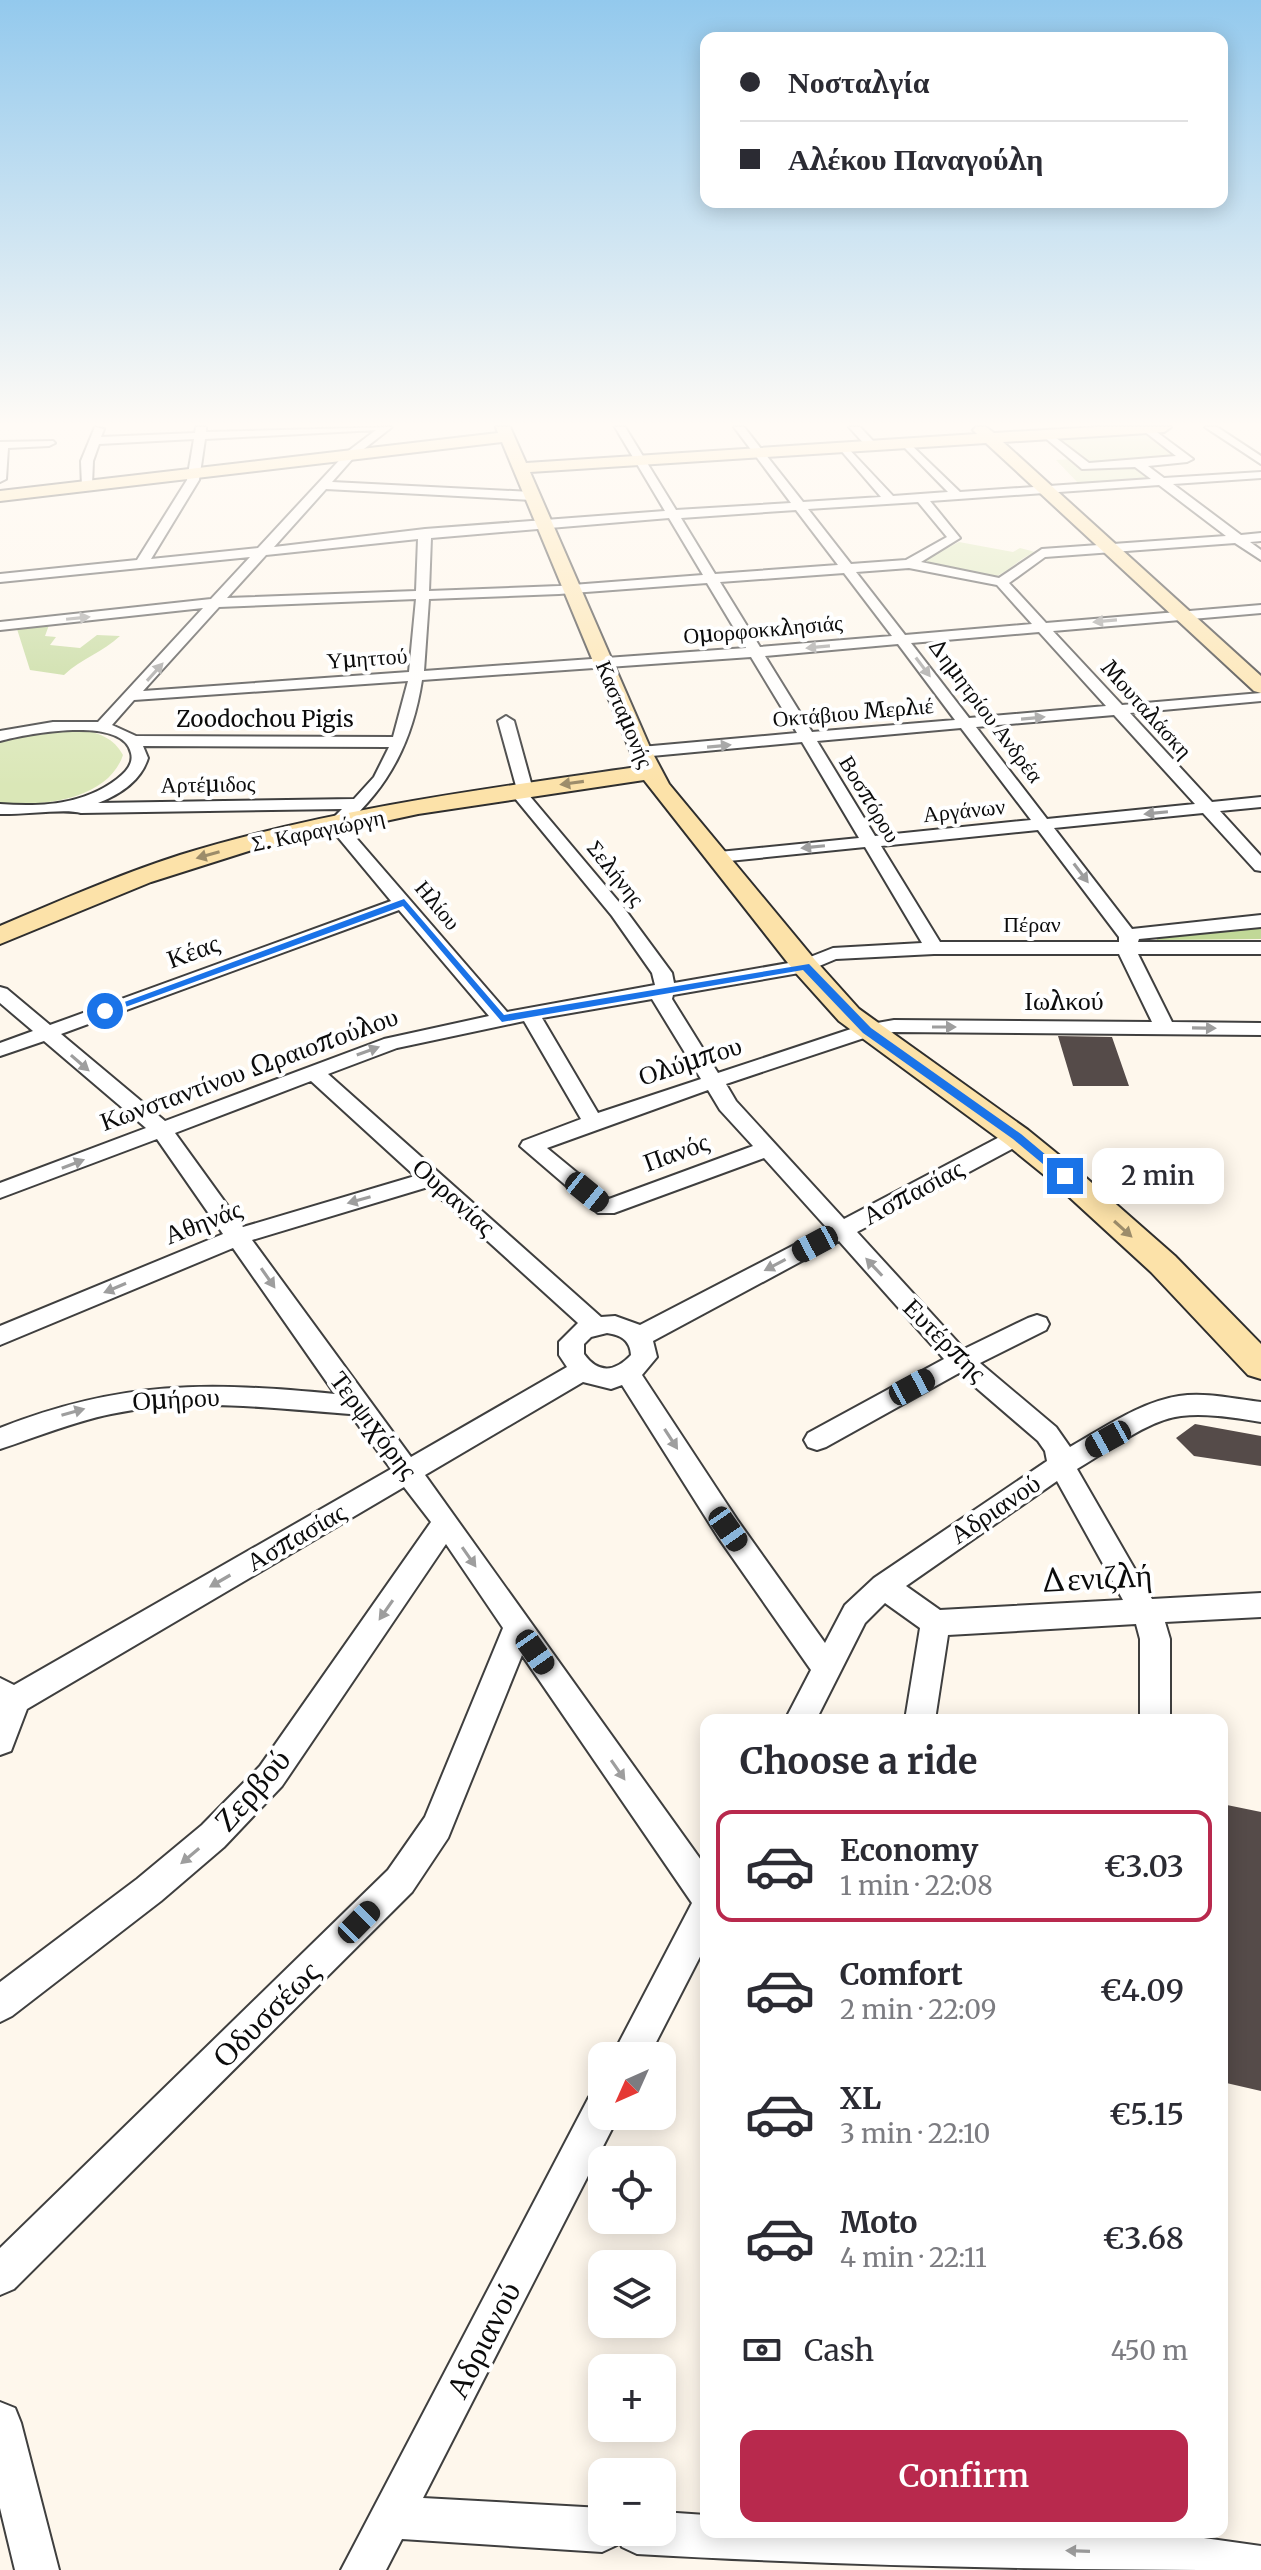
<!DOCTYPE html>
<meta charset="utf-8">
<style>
body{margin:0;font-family:Merriweather,serif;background:#f2f2f3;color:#2b2b33;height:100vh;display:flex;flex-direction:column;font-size:30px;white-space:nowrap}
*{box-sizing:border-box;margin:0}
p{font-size:26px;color:#7c7c81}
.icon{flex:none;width:44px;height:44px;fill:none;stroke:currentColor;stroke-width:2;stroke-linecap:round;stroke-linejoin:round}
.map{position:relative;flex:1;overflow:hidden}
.side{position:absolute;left:700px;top:1714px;width:528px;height:824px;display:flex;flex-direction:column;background:#fff;border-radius:16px;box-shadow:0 4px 20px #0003}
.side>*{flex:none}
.hud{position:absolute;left:700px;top:32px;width:528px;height:176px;border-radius:16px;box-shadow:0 4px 20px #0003;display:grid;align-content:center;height:176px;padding:0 40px;background:#fff}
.needle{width:52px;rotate:225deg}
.tools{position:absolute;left:588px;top:2042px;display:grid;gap:16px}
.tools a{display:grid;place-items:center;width:88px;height:88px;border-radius:16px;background:#fff;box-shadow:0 4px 20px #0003;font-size:40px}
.end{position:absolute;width:36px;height:36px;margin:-18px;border:10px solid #1a73e8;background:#fff;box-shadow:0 0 0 4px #fff}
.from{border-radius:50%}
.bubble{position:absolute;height:56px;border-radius:16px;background:#fff;box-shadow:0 4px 20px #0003;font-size:26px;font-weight:600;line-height:56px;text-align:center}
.car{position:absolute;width:24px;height:48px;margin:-24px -12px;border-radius:10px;box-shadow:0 0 6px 2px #0007;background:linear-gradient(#222 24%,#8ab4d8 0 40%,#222 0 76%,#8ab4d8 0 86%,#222 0)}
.hud b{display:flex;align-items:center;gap:28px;height:76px;font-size:30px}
.hud b+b{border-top:2px solid #e1e1e2}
.hud i{width:20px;height:20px;background:#2b2b33}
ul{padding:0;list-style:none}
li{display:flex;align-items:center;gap:24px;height:112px;margin:0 16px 12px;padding:0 24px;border:4px solid transparent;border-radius:16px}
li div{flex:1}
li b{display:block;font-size:30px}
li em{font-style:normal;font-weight:600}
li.current{border-color:#b8294d}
li>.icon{width:72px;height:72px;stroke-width:1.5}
h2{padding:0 40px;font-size:36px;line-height:96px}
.pay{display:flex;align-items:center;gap:20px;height:88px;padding:0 40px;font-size:30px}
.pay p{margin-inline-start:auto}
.action{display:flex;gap:16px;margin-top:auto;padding:16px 40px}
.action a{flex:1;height:92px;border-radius:16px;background:#b8294d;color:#fff;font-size:32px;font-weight:600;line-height:92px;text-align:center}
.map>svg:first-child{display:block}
.green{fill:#dae7b7}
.forest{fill:#c1d897}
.building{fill:#554b49}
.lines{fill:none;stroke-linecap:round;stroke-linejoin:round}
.street-casing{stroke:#3f3f3f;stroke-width:4}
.secondary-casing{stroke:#2e2e2e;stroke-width:4}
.street{fill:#fff;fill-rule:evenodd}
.secondary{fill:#fce2a9;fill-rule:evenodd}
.oneway{fill:#9e9e9e}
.oneway2{fill:#9c8c6a}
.route{fill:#1a73e8}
.labels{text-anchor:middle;stroke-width:8;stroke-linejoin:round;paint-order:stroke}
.far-street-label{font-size:22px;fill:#0c0c0c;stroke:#fff}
.street-label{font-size:26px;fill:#0c0c0c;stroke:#fff}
.near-street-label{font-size:32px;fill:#0c0c0c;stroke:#fff}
</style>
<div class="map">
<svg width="1261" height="2570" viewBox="0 0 1261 2570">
<rect width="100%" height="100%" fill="#fef7ec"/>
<!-- green -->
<path class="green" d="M1142,430L1179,458L1088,464L1053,436Z
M1073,459L1085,469L1134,467L1150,479L1079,484L1056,460Z
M959,542L1013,552L1020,548L1035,552C1020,558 1010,570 997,576C984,581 936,567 922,561Z
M80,729C99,733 114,738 123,755C108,800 41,807 0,803V740L22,734Z"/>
<!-- forest -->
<path class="forest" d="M49,625L45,636L56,637L50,645L80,648L97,635L120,636C103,652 82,658 64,675L30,670L17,629Z
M1261,926V939L1157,940L1155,936Z"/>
<!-- building -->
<path class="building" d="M1058,1036L1112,1037L1129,1086H1073Z
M1195,1424L1261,1436V1466L1194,1456L1176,1438Z
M1222,1804L1261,1812V2091L1222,2082Z"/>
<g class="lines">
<!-- street casing -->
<g class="street-casing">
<path id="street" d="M95,427L104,429L101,437L195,433L196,427H206V432L392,427L355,456L332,482L532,492L538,496L532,500L326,489L274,547L425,529L665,511L615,427H625L676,510L791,503L734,427H744L803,502L881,497L838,447L844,444L893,496L948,492L902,445V441L906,440L960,492L1151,479L1135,467L1082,469L1043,436L1042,434L1047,431L1089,463L1176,456L1140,428L1150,427L1193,459L1187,462L1148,466L1164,478L1261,472V478L1173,484L1241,535L1261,533V541L1250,542L1261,550V560L1235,543L1045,557L1009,583L1046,623L1261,605V613L1053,631L1122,705L1261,693V701L1130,713L1212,802L1261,797V807L1220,811L1261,856V871L1255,870L1203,813L1054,828L1132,929L1261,915V927L1139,939L1138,942H1261V954H1138L1172,1022L1261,1023V1035L894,1032L870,1036L726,1084L736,1101L844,1219L1009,1132H1025L1028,1137L1025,1142L857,1232L964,1349L1028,1318L1037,1315L1046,1318L1049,1324L1046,1330L980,1363L1056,1427L1070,1447C1104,1428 1140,1402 1179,1396C1206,1392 1234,1399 1261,1402V1422C1235,1418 1208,1413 1181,1416C1149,1419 1105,1453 1077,1469L1152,1599L1261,1593V1617L1165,1622L1170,1639V1720H1140V1639L1136,1624L948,1635L935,1720H905L920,1628L885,1603L865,1623L816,1720H785L811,1670L718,1537L622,1385L611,1389L583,1382L425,1475L706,1867V1945L649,2056H612L692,1903L522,1655L448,1838L412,1892L14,2289L0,2295V2248L388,1870L425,1817L503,1628L446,1544L282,1786L224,1847L161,1901L12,2016L0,2022V1982L137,1879L202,1825L260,1766L431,1522L404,1487L27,1709L11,1751L0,1755V1678L14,1685L391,1469L350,1414C269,1408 191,1397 111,1414C72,1422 37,1437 0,1449V1428C122,1380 207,1382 335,1394L233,1248L0,1345V1326L223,1234L157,1139L0,1198V1183L146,1128L44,1041L0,1056V1043L33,1031L0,1003V987L7,989L50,1025L391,901L327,824L342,809L81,813C66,808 22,815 0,814V804C41,807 83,805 117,779C125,773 134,764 131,753C123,715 26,734 0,741V731L53,722H98L203,608L0,630V622L211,599L250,557L0,582V574L137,560L187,480L194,439L99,444L93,461L92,485L82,487L81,461ZM376,430L347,452L258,548L151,559L199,480L205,439ZM1159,485L1226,536L1042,549L999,578L921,562L960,538L930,501ZM918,502L947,537L906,560L851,564L808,509ZM796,510L838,565L715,574L681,518ZM669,518L703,575L559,586L429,591L431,538ZM418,539L416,591L227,598L266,555ZM909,568L997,585L1032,624L905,635L856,572ZM844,573L892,636L760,647L720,582ZM707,583L746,648L424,671L429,599L559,594ZM416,599L409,672L143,691L219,607ZM1039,632L1106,706L969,718L911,643ZM898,644L955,720L812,732L765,656ZM751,657L797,733L641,747L633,752L641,757L802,742L859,838L719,852L710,857L719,862L865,847L922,943L833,948L800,961L674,983L672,973L624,908L528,794L533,790L514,721L506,716L498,721L516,786L509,791L612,916L652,973L655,985L507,1012L345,825C390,786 413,739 422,680ZM408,681L393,737L136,736L112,725L134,700ZM1114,715L1195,804L1047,819L976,727ZM961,728L1031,820L875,836L817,741ZM143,746L389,747L374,777L354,799L98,803C119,795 141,781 148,758ZM1038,830L1119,937V942H940L881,846ZM399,910L489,1016L384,1039L165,1121L61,1034ZM934,954H1119L1152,1022L894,1020L860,1026L718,1073L672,999L673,995L805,972L836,959ZM652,999L701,1079L598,1113L542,1018ZM524,1021L581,1119L523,1141L520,1146L598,1213H614L764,1158L827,1228L640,1325L615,1316L601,1317L328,1074L397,1048ZM311,1081L415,1176L243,1227L175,1133ZM708,1090L720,1110L753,1146L609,1199L547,1148ZM428,1187L578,1323L559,1342V1355L567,1367L411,1457L252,1240ZM839,1241L944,1359L808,1433L804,1440L808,1447L817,1450L826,1447L959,1373L1038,1441L1045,1451L1047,1461L874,1578L845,1605L825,1643L738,1521L642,1375L657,1357L653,1341ZM607,1333C621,1335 630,1340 631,1355C616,1371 599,1375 584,1354V1344L591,1337ZM1057,1481L1123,1600L940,1610L906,1586Z
M849,427H860L875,443V447H867Z
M1205,427H1217L1261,456V464Z
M53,441L55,443L49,446L8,448L6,479L0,482V442Z
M602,2092V2116H618L615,2123L423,2498L602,2508V2532H662V2512L706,2515V2532H1161L1261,2546V2570C1052,2570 845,2566 637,2554L622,2547L619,2541L617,2545L602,2552L402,2539L386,2570H341L589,2097Z
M0,2402L15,2408L21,2423L59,2570H15L0,2508Z"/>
</g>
<!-- secondary casing -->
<g class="secondary-casing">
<path id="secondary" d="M496,427H510L526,463L977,434L973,430L976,427H986L994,433L1097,427H1171L1164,432L1003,442L1261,676V693L1254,691L986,443L530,472L652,752L669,784L815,960L859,1009L1028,1130L1076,1169L1175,1256L1261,1344V1379L1248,1375L1151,1272L1054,1183L1006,1144L839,1021L795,972L644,780L418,814L255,849L151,882L0,944V926C59,901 118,875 180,855C329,809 484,789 637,767L502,442L0,501V491L498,433Z"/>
</g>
<!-- street -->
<use href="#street" class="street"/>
<!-- secondary -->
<use href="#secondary" class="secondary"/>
</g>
<!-- one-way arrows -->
<defs><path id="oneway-solid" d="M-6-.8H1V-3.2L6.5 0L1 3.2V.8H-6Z" transform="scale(2)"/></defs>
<g class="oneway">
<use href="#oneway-solid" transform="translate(78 618) rotate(-6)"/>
<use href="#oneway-solid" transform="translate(1105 621) rotate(175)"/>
<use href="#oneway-solid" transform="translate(818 647) rotate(175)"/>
<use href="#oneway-solid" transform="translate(923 667) rotate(53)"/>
<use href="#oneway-solid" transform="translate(155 672) rotate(-48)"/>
<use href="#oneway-solid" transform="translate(1033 718) rotate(-5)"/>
<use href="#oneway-solid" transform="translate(719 746) rotate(-5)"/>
<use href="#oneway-solid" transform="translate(1156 813) rotate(174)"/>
<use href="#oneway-solid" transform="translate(813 847) rotate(174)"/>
<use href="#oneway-solid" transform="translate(1081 873) rotate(53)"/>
<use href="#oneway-solid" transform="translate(944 1027)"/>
<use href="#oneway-solid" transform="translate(1204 1028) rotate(1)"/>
<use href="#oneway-solid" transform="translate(368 1051) rotate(-20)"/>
<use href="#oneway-solid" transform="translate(80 1063) rotate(41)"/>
<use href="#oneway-solid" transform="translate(73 1164) rotate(-21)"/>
<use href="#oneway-solid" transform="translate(359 1200) rotate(164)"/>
<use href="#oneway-solid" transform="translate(775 1265) rotate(152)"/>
<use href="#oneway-solid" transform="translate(874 1267) rotate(-133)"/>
<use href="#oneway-solid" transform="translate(268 1278) rotate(55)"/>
<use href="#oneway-solid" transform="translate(115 1288) rotate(157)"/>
<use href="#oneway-solid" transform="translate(73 1412) rotate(-16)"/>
<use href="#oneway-solid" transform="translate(671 1439) rotate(57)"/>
<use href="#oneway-solid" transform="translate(469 1557) rotate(55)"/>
<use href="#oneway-solid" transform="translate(220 1581) rotate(150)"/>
<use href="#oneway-solid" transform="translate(386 1610) rotate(125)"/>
<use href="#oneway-solid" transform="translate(618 1770) rotate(55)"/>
<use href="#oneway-solid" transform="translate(190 1856) rotate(140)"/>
<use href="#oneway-solid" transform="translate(1078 2551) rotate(-178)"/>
</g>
<g class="oneway2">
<use href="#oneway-solid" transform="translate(572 783) rotate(172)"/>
<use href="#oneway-solid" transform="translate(208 855) rotate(164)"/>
<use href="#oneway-solid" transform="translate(1123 1229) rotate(42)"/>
</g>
<!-- sky -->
<linearGradient id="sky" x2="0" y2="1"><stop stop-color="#93c9ed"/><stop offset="0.54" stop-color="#fffbf6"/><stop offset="1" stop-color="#fffbf6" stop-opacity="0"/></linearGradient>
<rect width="1261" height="786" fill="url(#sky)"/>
<!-- route -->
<path class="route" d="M404,899L504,1015L809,964L871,1028L1021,1134L1071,1176L1061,1179L1013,1139L863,1033L803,970L502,1022L403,906L109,1013L100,1011Z"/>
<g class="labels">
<!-- far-street labels -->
<g class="far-street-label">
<text transform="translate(763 629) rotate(-5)" y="8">Ομορφοκκλησιάς</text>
<text transform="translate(367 658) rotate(-4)" y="8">Υμηττού</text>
<text transform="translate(1147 709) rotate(48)" y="8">Μουταλάσκη</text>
<text transform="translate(986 710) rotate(53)" y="8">Δημητρίου Ανδρέα</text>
<text transform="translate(853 712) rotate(-5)" y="8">Οκτάβιου Μερλιέ</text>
<text transform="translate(625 714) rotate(67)" y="8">Κασταμονής</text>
<text x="265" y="727">Zoodochou Pigis</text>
<text transform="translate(208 784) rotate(-1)" y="8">Αρτέμιδος</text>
<text transform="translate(870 799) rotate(59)" y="8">Βοσπόρου</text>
<text transform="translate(964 810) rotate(-6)" y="8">Αργάνων</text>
<text transform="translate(318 830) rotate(-12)" y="8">Σ. Καραγιώργη</text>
<text transform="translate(616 873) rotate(51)" y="8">Σελήνης</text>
<text transform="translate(438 905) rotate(50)" y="8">Ηλίου</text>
<text x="1032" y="932">Πέραν</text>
</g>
<!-- street labels -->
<g class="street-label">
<text transform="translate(193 951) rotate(-20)" y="9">Κέας</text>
<text x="1064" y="1010">Ιωλκού</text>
<text transform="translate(690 1061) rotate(-18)" y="9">Ολύμπου</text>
<text transform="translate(249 1069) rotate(-20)" y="9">Κωνσταντίνου Ωραιοπούλου</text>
<text transform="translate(676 1152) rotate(-20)" y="9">Πανός</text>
<text transform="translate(913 1192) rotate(-28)" y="9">Ασπασίας</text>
<text transform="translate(454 1197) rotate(42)" y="9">Ουρανίας</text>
<text transform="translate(203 1222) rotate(-21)" y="9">Αθηνάς</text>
<text transform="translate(945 1340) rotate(45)" y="9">Ευτέρπης</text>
<text transform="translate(176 1399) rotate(-3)" y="9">Ομήρου</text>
<text transform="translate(374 1425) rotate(53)" y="9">Τερψιχόρης</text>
<text transform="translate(995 1509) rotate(-34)" y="9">Αδριανού</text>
<text transform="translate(296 1537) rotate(-30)" y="9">Ασπασίας</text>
</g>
<!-- near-street labels -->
<g class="near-street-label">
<text transform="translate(1096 1578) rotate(-3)" y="11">Δενιζλή</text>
<text transform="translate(252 1790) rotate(-49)" y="11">Ζερβού</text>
<text transform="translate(266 2014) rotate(-45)" y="11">Οδυσσέως</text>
<text transform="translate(483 2340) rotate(-63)" y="11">Αδριανού</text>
</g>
</g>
</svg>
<div class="tools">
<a><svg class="needle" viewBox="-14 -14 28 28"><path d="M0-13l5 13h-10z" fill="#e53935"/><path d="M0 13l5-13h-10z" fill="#7c7c81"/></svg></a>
<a><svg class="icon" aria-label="locate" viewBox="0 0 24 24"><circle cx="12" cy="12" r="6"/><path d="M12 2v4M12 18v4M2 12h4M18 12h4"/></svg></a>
<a><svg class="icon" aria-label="layers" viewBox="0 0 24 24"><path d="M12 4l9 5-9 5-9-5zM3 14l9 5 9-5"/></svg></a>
<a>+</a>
<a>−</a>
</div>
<i class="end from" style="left:105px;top:1011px"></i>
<i class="end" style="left:1065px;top:1176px"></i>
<div class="bubble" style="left:1092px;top:1148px;width:132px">2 min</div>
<i class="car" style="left:587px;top:1192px;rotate:129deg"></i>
<i class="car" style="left:815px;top:1244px;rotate:242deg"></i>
<i class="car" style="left:912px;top:1387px;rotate:62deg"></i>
<i class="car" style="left:1108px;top:1439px;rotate:241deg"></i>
<i class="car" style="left:728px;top:1529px;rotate:145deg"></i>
<i class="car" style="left:535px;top:1652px;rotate:145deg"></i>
<i class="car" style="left:359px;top:1922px;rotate:45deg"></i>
<div class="hud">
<b><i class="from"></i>Νοσταλγία</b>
<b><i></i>Αλέκου Παναγούλη</b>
</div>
<section class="side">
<h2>Choose a ride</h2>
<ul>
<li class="current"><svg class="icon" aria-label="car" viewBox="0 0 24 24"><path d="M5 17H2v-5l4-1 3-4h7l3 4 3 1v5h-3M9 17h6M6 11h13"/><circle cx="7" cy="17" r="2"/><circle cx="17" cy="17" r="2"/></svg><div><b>Economy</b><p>1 min · 22:08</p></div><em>€3.03</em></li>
<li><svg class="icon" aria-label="car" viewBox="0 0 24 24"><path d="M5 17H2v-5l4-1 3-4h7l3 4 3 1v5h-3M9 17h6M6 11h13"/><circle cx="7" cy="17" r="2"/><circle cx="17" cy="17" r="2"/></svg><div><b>Comfort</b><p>2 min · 22:09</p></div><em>€4.09</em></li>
<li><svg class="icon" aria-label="car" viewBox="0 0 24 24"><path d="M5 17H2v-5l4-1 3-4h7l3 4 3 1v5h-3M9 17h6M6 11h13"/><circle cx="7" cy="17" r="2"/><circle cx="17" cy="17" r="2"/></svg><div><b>XL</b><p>3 min · 22:10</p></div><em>€5.15</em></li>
<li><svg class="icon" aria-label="car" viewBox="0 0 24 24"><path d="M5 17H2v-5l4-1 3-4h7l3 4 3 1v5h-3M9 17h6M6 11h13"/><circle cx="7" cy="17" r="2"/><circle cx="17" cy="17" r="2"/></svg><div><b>Moto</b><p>4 min · 22:11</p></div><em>€3.68</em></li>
</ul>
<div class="pay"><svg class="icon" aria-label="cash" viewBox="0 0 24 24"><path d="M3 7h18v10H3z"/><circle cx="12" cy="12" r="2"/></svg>Cash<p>450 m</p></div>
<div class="action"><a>Confirm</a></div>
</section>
</div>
